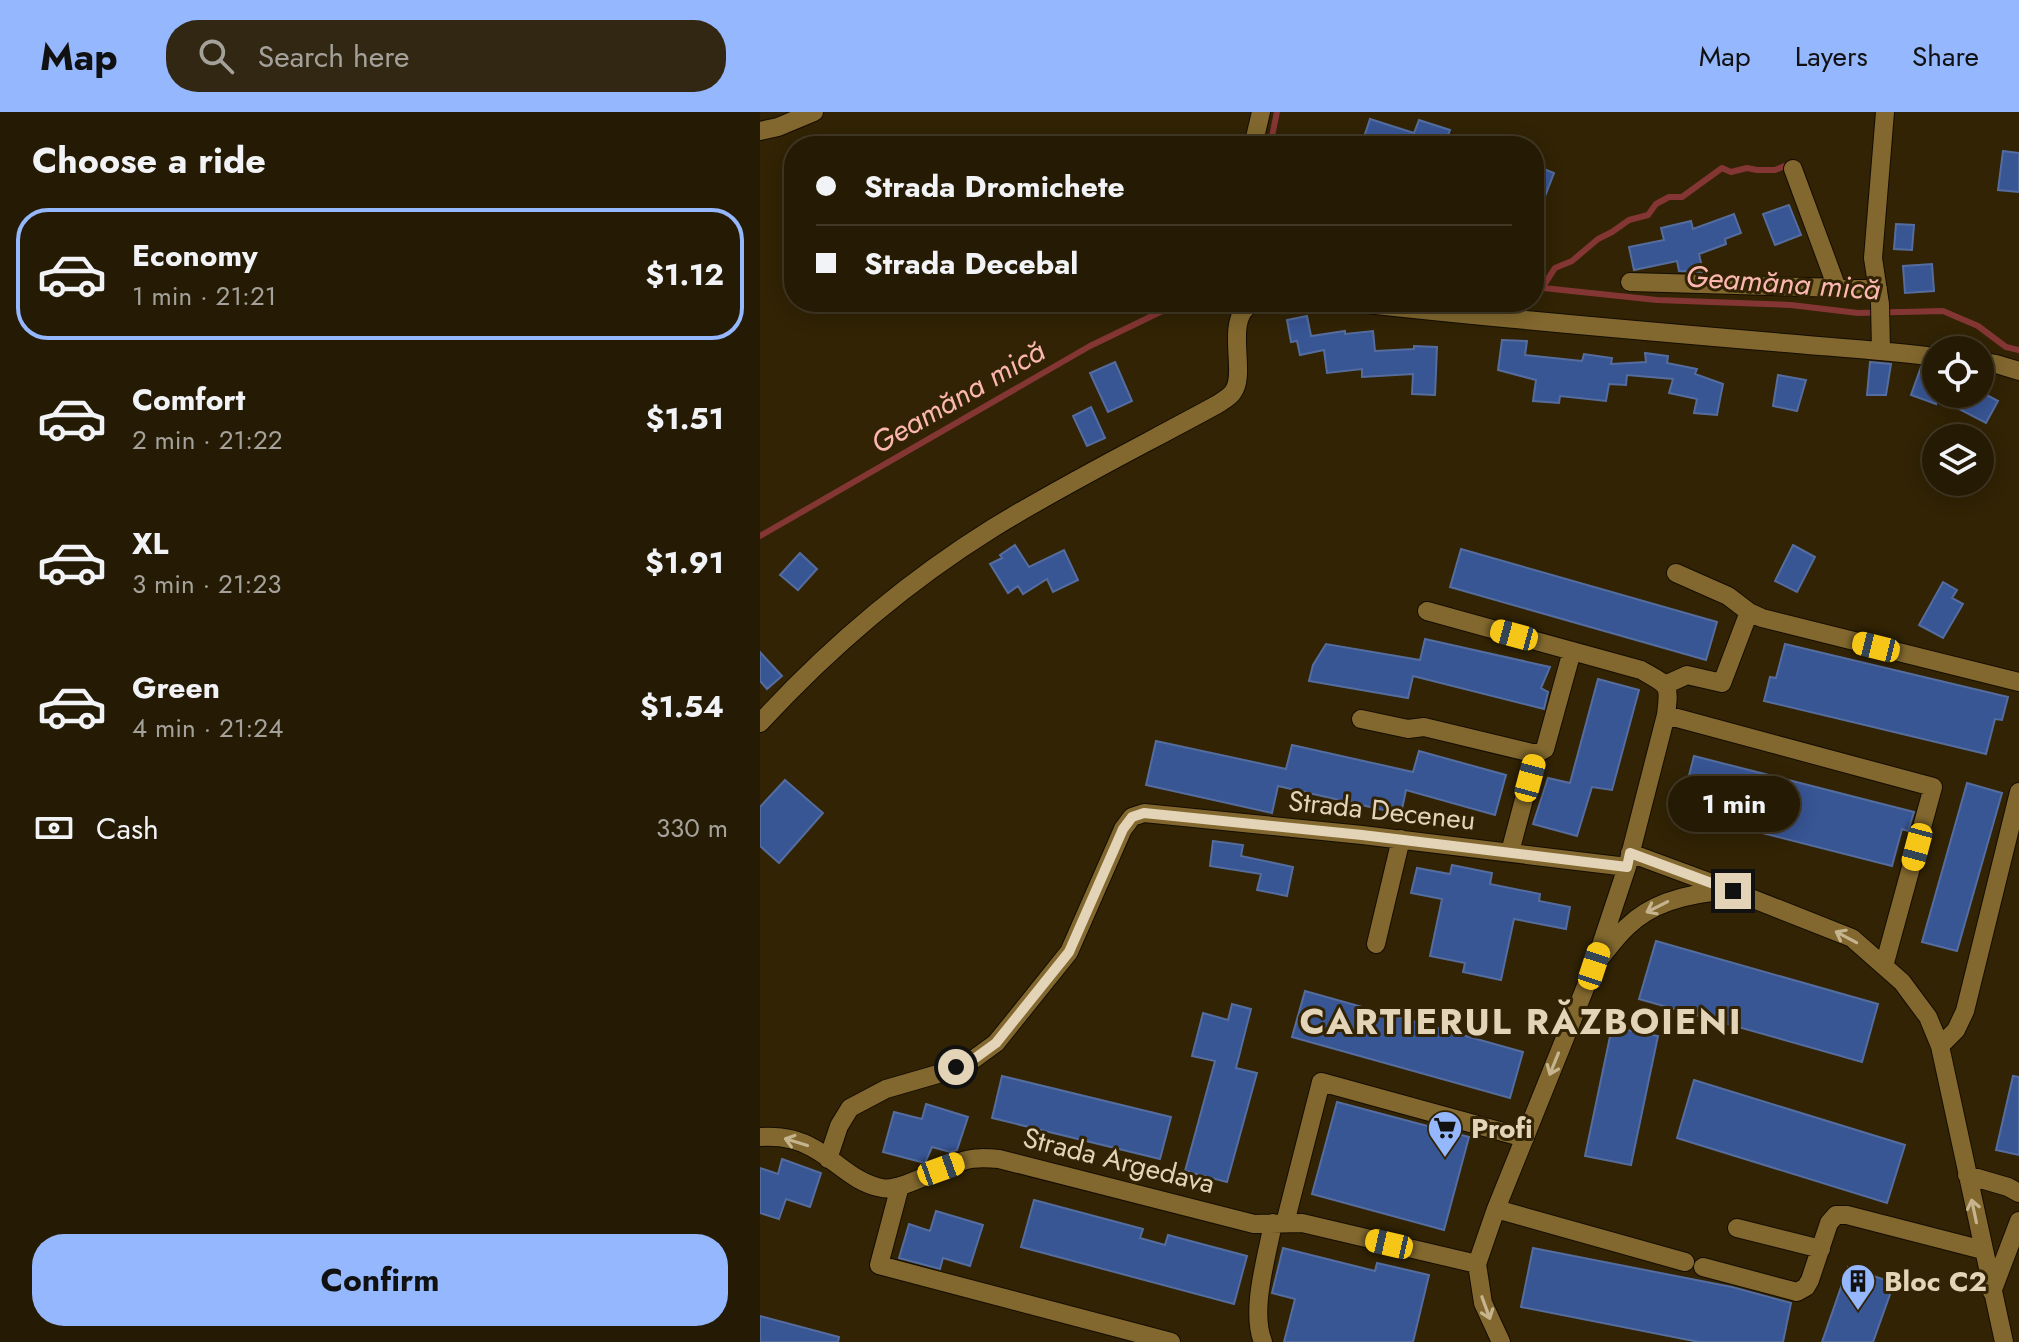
<!DOCTYPE html>
<meta charset="utf-8">
<style>
body{margin:0;font-family:Jost,sans-serif;background:#312712;color:#f1f3f6;height:100vh;display:flex;flex-direction:column;font-size:30px;white-space:nowrap}
*{box-sizing:border-box;margin:0}
p{font-size:26px;color:#a3a19a}
.icon{flex:none;width:44px;height:44px;fill:none;stroke:currentColor;stroke-width:2;stroke-linecap:round;stroke-linejoin:round}
.map{position:relative;flex:1;overflow:hidden}
.drawer{display:flex;flex-direction:column;background:#251a03;width:760px}
.drawer>*{flex:none}
.hud{position:absolute;left:24px;top:24px;width:760px;height:176px;border-radius:32px;box-shadow:0 4px 20px #0003,0 0 0 2px #423825;display:grid;align-content:center;height:176px;padding:0 32px;background:#251a03}
.controls{position:absolute;left:1162px;top:224px;display:grid;gap:16px}
.controls a{display:grid;place-items:center;width:72px;height:72px;border-radius:50%;background:#251a03;box-shadow:0 4px 20px #0003,0 0 0 2px #423825;font-size:40px}
.end{position:absolute;width:36px;height:36px;margin:-18px;border:10px solid #e3d4b8;background:#111;box-shadow:0 0 0 4px #111}
.from{border-radius:50%}
.bubble{position:absolute;height:56px;border-radius:28px;background:#251a03;box-shadow:0 4px 20px #0003,0 0 0 2px #423825;font-size:26px;font-weight:700;line-height:56px;text-align:center}
.car{position:absolute;width:24px;height:48px;margin:-24px -12px;border-radius:10px;box-shadow:0 0 6px 2px #0007;background:linear-gradient(#f5c518 24%,#345 0 40%,#f5c518 0 76%,#345 0 86%,#f5c518 0)}
.hud b{display:flex;align-items:center;gap:28px;height:76px;font-size:30px}
.hud b+b{border-top:2px solid #423825}
.hud i{width:20px;height:20px;background:#f1f3f6}
ul{padding:0;list-style:none}
li{display:flex;align-items:center;gap:24px;height:132px;margin:0 16px 12px;padding:0 16px;border:4px solid transparent;border-radius:32px}
li div{flex:1}
li b{display:block;font-size:30px}
li em{font-style:normal;font-weight:700}
li.selected{border-color:#94b7fd}
li>.icon{width:72px;height:72px;stroke-width:1.5}
h2{padding:0 32px;font-size:36px;line-height:96px}
.pay{display:flex;align-items:center;gap:20px;height:88px;padding:0 32px;font-size:30px}
.pay p{margin-inline-start:auto}
.action{display:flex;gap:16px;margin-top:auto;padding:16px 32px}
.action a{flex:1;height:92px;border-radius:32px;background:#94b7fd;color:#111;font-size:32px;font-weight:700;line-height:92px;text-align:center}
header{display:flex;align-items:center;gap:48px;box-sizing:border-box;height:112px;padding:0 40px;background:#94b7fd;color:#111}
header strong{font-size:38px}
nav{display:flex;gap:44px;margin-inline-start:auto;font-size:28px}
.search{width:560px;height:72px;background:#312712;display:flex;align-items:center;gap:20px;box-sizing:border-box;padding:0 28px;border-radius:32px;color:#a3a19a;font-size:30px}
main{display:flex;flex:1;min-height:0}
.map>svg:first-child{display:block}
.lines{fill:none;stroke-linecap:round;stroke-linejoin:round}
.stream{stroke:#843634;stroke-width:6}
.building{fill:#385594;stroke:#556d9e;stroke-width:2}
.minor-casing{stroke:#150d00;stroke-width:20}
.minor{stroke:#82682e;stroke-width:18}
.oneway{stroke:#c6b48f}
.route{stroke:#e3d4b8;stroke-width:10}
.labels{text-anchor:middle;stroke-width:6;stroke-linejoin:round;paint-order:stroke}
.street-label{font-size:28px;fill:#e3d4b8;stroke:#312304}
.poi-label{font-size:28px;font-weight:bold;fill:#e3d4b8;stroke:#312304;text-anchor:start}
.water-label{font-size:30px;font-style:italic;fill:#fdb7b1;stroke:#312304}
.district-label{font-size:36px;font-weight:bold;letter-spacing:2px;fill:#e3d4b8;stroke:#312304}
</style>
<header>
<strong>Map</strong>
<div class="search"><svg class="icon" aria-label="search" viewBox="0 0 24 24"><circle cx="10" cy="10" r="6"/><path d="M15 15l6 6"/></svg>Search here</div>
<nav><a>Map</a><a>Layers</a><a>Share</a></nav>
</header>
<main>
<section class="drawer">
<h2>Choose a ride</h2>
<ul>
<li class="selected"><svg class="icon" aria-label="car" viewBox="0 0 24 24"><path d="M5 17H2v-5l4-1 3-4h7l3 4 3 1v5h-3M9 17h6M6 11h13"/><circle cx="7" cy="17" r="2"/><circle cx="17" cy="17" r="2"/></svg><div><b>Economy</b><p>1 min · 21:21</p></div><em>$1.12</em></li>
<li><svg class="icon" aria-label="car" viewBox="0 0 24 24"><path d="M5 17H2v-5l4-1 3-4h7l3 4 3 1v5h-3M9 17h6M6 11h13"/><circle cx="7" cy="17" r="2"/><circle cx="17" cy="17" r="2"/></svg><div><b>Comfort</b><p>2 min · 21:22</p></div><em>$1.51</em></li>
<li><svg class="icon" aria-label="car" viewBox="0 0 24 24"><path d="M5 17H2v-5l4-1 3-4h7l3 4 3 1v5h-3M9 17h6M6 11h13"/><circle cx="7" cy="17" r="2"/><circle cx="17" cy="17" r="2"/></svg><div><b>XL</b><p>3 min · 21:23</p></div><em>$1.91</em></li>
<li><svg class="icon" aria-label="car" viewBox="0 0 24 24"><path d="M5 17H2v-5l4-1 3-4h7l3 4 3 1v5h-3M9 17h6M6 11h13"/><circle cx="7" cy="17" r="2"/><circle cx="17" cy="17" r="2"/></svg><div><b>Green</b><p>4 min · 21:24</p></div><em>$1.54</em></li>
</ul>
<div class="pay"><svg class="icon" aria-label="cash" viewBox="0 0 24 24"><path d="M3 7h18v10H3z"/><circle cx="12" cy="12" r="2"/></svg>Cash<p>330 m</p></div>
<div class="action"><a>Confirm</a></div>
</section>
<div class="map">
<svg width="1259" height="1230" viewBox="0 0 1259 1230">
<rect width="100%" height="100%" fill="#312304"/>
<g class="lines">
<!-- stream -->
<path class="stream" d="M510,34L517,0
M774,175L897,188L1031,193L1098,201L1183,199L1218,214L1246,235L1259,238
M782,176L795,156L812,149L838,127L852,120L869,108L888,103L896,92L909,85H922L962,56L971,60L987,56L997,58H1015L1027,53
M0,424L330,234L421,190"/>
</g>
<!-- building -->
<path class="building" d="M610,7L654,21L659,8L690,18L684,34H601Z
M1243,39L1259,41V80L1238,78Z
M774,53L794,61L775,110H774Z
M1029,93L1041,123L1015,133L1003,102Z
M974,102L981,121L965,127L966,132L939,142L943,160L919,159L917,149L874,158L869,135L904,128L901,116L931,109L933,117Z
M1136,112L1154,113L1152,138L1134,137Z
M1172,152L1174,179L1145,181L1143,154Z
M547,204L551,224L585,219V222L613,219L615,239L654,237V234L677,235L675,283L652,282L653,262L602,265V257L567,261L564,238L540,243L537,229L531,230L527,208Z
M742,228L767,229L765,243L822,249L824,242L852,246L851,252L886,250L885,241L908,244L907,251L937,257L935,262L963,272L957,303L934,301L937,287L909,281L913,267L867,263L866,273L849,272L846,289L800,284L799,291L773,289L776,268L738,258Z
M355,250L372,289L348,300L330,261Z
M1110,250L1131,252L1126,283H1107Z
M1161,255L1176,261V282H1225L1238,289L1226,311L1176,285V292L1151,283Z
M1018,263L1046,268L1037,299L1013,294Z
M331,295L345,326L327,334L313,304Z
M255,433L269,455L304,438L318,468L293,480L287,467L263,482L258,474L248,481L230,452L242,446L240,443Z
M1033,433L1055,445L1037,480L1015,469Z
M701,437L957,510L946,548L690,475Z
M40,441L57,457L38,478L20,463Z
M1183,470L1197,478L1192,486L1203,492L1183,526L1159,513Z
M665,527L790,555L781,576L788,580L784,597L653,564L648,586L549,569L553,553L566,532L660,548Z
M1025,532L1248,585L1242,608L1235,607L1226,642L1004,589L1010,565L1016,566Z
M0,540L22,564L7,577L0,569Z
M838,567L879,578L852,678L832,675L817,724L773,712L788,666L810,671Z
M396,629L526,657L532,633L653,660L659,639L746,663L735,703L646,678L641,702L518,674L512,701L386,673Z
M934,644L1154,700L1148,719L1142,717L1132,754L912,698L918,677L925,679Z
M25,668L63,701L19,751L0,734V695Z
M1207,671L1242,681L1197,839L1162,830Z
M453,729L483,733L481,744L533,755L527,784L497,778L501,762L450,754Z
M692,753L732,761L730,772L780,782L779,789L810,795L806,817L754,807L741,868L703,860L705,851L670,844L682,787L651,781L657,756L690,762Z
M896,829L1118,892L1102,950L879,887Z
M545,879L763,940L750,986L532,925Z
M472,892L491,897L476,956L497,961L467,1070L425,1059L455,949L432,944L443,901L468,908Z
M852,915L898,924L871,1053L825,1044Z
M242,964L411,1005L400,1047L232,1006Z
M1253,964L1259,965V1043L1236,1038Z
M934,968L1145,1033L1127,1091L917,1026Z
M577,990L709,1025L684,1118L552,1082Z
M166,992L208,1005L197,1038L190,1040L172,1035L165,1051L123,1040L134,1000L162,1007Z
M22,1047L61,1061L50,1095L26,1087L19,1107L0,1101V1056L18,1062Z
M274,1088L383,1117L380,1126L405,1133L408,1123L487,1144L474,1192L261,1135Z
M176,1099L223,1113L210,1154L183,1146L180,1157L139,1146L149,1112L170,1119Z
M523,1136L615,1159L617,1151L669,1163L653,1230H524L535,1187L512,1181Z
M773,1136L972,1175L1031,1191L1023,1230H939L761,1195Z
M1088,1155L1134,1171L1113,1230H1062Z
M0,1204L79,1225L78,1230H0Z"/>
<g class="lines">
<!-- minor casing -->
<g class="minor-casing">
<path id="minor" d="M0,19L18,15L54,0
M493,34L501,0
M1033,57L1077,176
M870,170L1118,177
M589,190C730,206 871,218 1013,230C1067,235 1122,238 1176,245
M1121,238L1120,192L1113,146L1125,0
M1220,250L1236,252L1259,259
M916,461L968,484L989,500L1002,506L1259,570
M667,499L881,558C909,574 910,571 906,603L867,755L834,854L736,1097L717,1152L723,1191L741,1230
M905,573L927,563L962,571L989,500
M906,603L1173,675L1124,854
M601,607L648,617L664,615L776,642L785,637L812,539
M0,611C68,537 148,469 233,416C306,371 383,333 458,292C462,289 470,285 473,280C486,263 468,218 484,198C487,194 491,193 495,190
M750,740L776,642
M870,741L973,779L1092,826L1142,870L1168,905L1180,934L1244,1230
M616,832L641,727
M842,844C850,834 858,823 867,815C893,789 931,781 966,779
M1180,934L1196,918L1205,899L1259,680
M0,1025C18,1024 38,1027 53,1036C77,1049 94,1071 122,1076C141,1080 182,1054 203,1049C214,1045 227,1046 239,1047L494,1112L542,1111L717,1152
M68,1047L79,1014L90,996L126,977L178,962L214,947L236,931L309,840L363,717L372,705L384,701L602,723L867,755
M1207,1063L1248,1075L1259,1081
M140,1074L119,1153L411,1230
M736,1097L925,1150
M525,1111L561,970L765,1026
M977,1116L1061,1137
M943,1155L1037,1180L1046,1175L1050,1168L1069,1111L1076,1103H1087L1223,1138
M1232,1180L1259,1109
M503,1230C490,1198 507,1145 513,1111"/>
</g>
<!-- minor -->
<use href="#minor" class="minor"/>
</g>
<!-- one-way arrows -->
<defs><path id="oneway-shaft" d="M-6 0H5M1.5-3L5.5 0L1.5 3" fill="none" stroke-width="1.6" stroke-linecap="round" stroke-linejoin="round" transform="scale(2)"/></defs>
<g class="oneway">
<use href="#oneway-shaft" transform="translate(897 795) rotate(153)"/>
<use href="#oneway-shaft" transform="translate(1086 825) rotate(-152)"/>
<use href="#oneway-shaft" transform="translate(794 952) rotate(112)"/>
<use href="#oneway-shaft" transform="translate(36 1030) rotate(-163)"/>
<use href="#oneway-shaft" transform="translate(1214 1099) rotate(-102)"/>
<use href="#oneway-shaft" transform="translate(726 1196) rotate(70)"/>
</g>
<g class="lines">
<!-- route -->
<path class="route" d="M196,955L214,947L236,931L309,840L363,717L372,705L384,701L602,723L867,755L870,741L973,779"/>
</g>
<!-- icons -->
<defs>
<g id="supermarket-pin" transform="scale(1.8)"><path d="M0 17L-7.5 6A9.5 9.5 0 1 1 7.5 6Z" fill="#94b7fd" stroke="#312304"/><path d="M-6-5.5h2.5l.6 2H6L4.5 2H-2.5L-4.4-4H-6ZM-1.5 3.2a1.3 1.3 0 1 0 .1 0ZM3 3.2a1.3 1.3 0 1 0 .1 0Z" fill="#111"/></g>
<g id="building-pin" transform="scale(1.8)"><path d="M0 17L-7.5 6A9.5 9.5 0 1 1 7.5 6Z" fill="#94b7fd" stroke="#312304"/><path d="M-4-6H4V6H1V3H-1V6H-4ZM-2.5-4.3h1.7v1.8h-1.7ZM.8-4.3h1.7v1.8H.8ZM-2.5-1h1.7V.8h-1.7ZM.8-1h1.7V.8H.8Z" fill="#111"/></g>
</defs>
<g fill-rule="evenodd">
<use href="#supermarket-pin" x="685" y="1016"/>
<use href="#building-pin" x="1098" y="1169"/>
</g>
<g class="labels">
<!-- street labels -->
<g class="street-label">
<text transform="translate(622 698) rotate(6)" y="10">Strada Deceneu</text>
<text transform="translate(359 1048) rotate(14)" y="10">Strada Argedava</text>
</g>
<!-- poi labels -->
<g class="poi-label">
<text x="711" y="1026">Profi</text>
<text x="1124" y="1179">Bloc C2</text>
</g>
<!-- water labels -->
<g class="water-label">
<text transform="translate(1023 171) rotate(4)" y="10">Geamăna mică</text>
<text transform="translate(198 285) rotate(-30)" y="10">Geamăna mică</text>
</g>
<!-- district labels -->
<g class="district-label">
<text x="761" y="922">CARTIERUL RĂZBOIENI</text>
</g>
</g>
</svg>
<div class="controls">
<a><svg class="icon" aria-label="locate" viewBox="0 0 24 24"><circle cx="12" cy="12" r="6"/><path d="M12 2v4M12 18v4M2 12h4M18 12h4"/></svg></a>
<a><svg class="icon" aria-label="layers" viewBox="0 0 24 24"><path d="M12 4l9 5-9 5-9-5zM3 14l9 5 9-5"/></svg></a>
</div>
<i class="end from" style="left:196px;top:955px"></i>
<i class="end" style="left:973px;top:779px"></i>
<div class="bubble" style="left:908px;top:664px;width:132px">1 min</div>
<i class="car" style="left:754px;top:523px;rotate:285deg"></i>
<i class="car" style="left:1116px;top:535px;rotate:284deg"></i>
<i class="car" style="left:770px;top:666px;rotate:15deg"></i>
<i class="car" style="left:1157px;top:735px;rotate:195deg"></i>
<i class="car" style="left:834px;top:854px;rotate:18deg"></i>
<i class="car" style="left:181px;top:1057px;rotate:70deg"></i>
<i class="car" style="left:629px;top:1132px;rotate:283deg"></i>
<div class="hud">
<b><i class="from"></i>Strada Dromichete</b>
<b><i></i>Strada Decebal</b>
</div>
</div>
</main>
